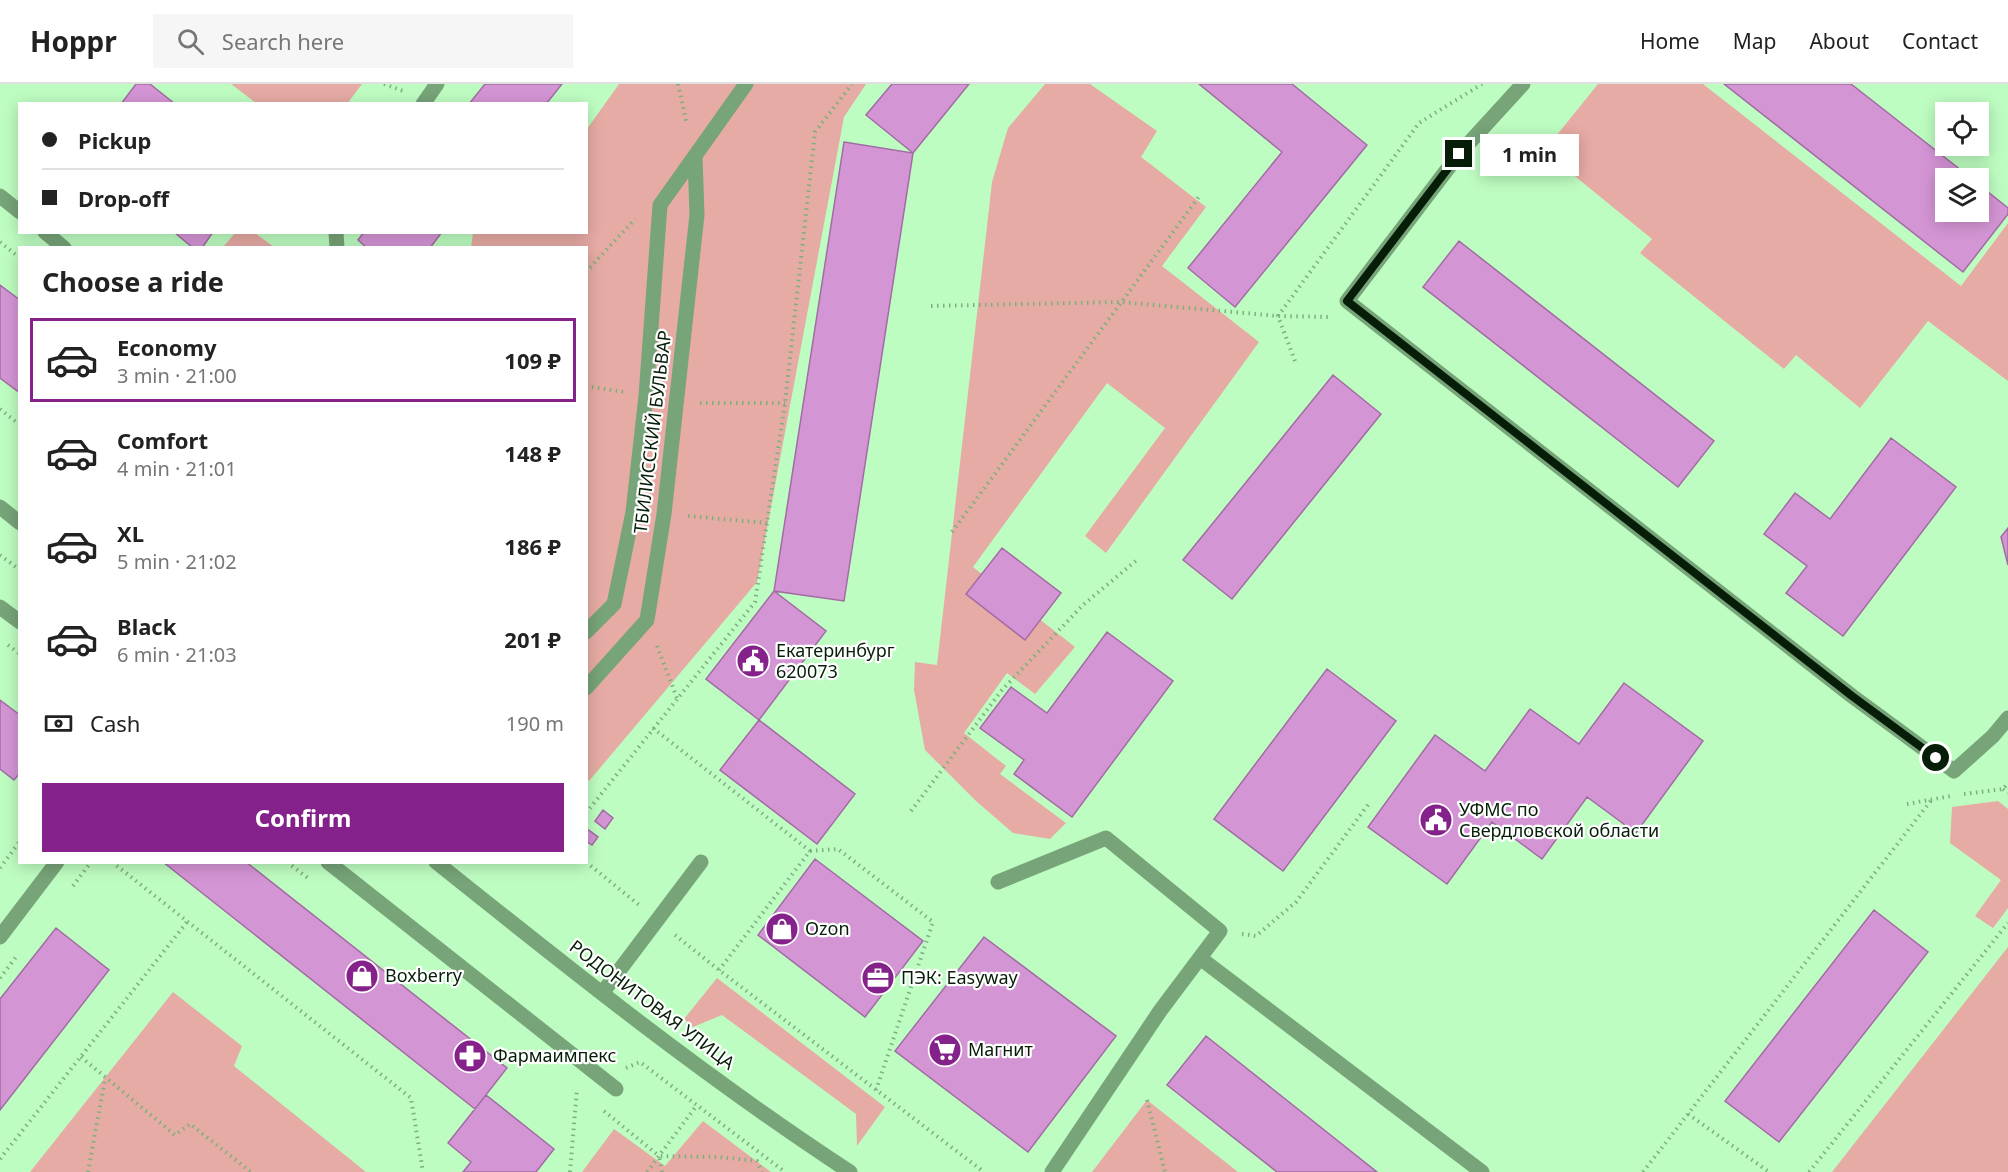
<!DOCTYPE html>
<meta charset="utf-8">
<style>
body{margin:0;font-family:"Noto Sans",sans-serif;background:#f6f6f6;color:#222;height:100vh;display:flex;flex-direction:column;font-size:22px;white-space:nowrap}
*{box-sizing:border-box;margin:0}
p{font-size:20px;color:#767676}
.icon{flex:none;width:33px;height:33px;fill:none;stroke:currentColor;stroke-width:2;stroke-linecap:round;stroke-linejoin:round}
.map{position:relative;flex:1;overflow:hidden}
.drawer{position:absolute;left:18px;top:162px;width:570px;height:618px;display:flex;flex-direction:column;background:#fff;border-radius:0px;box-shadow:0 3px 15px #0003}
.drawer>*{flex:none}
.hud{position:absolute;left:18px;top:18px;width:570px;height:132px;border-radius:0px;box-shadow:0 3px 15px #0003;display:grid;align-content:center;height:132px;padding:0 24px;background:#fff}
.buttons{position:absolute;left:1935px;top:18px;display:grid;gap:12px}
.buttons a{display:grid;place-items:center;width:54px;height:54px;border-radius:0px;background:#fff;box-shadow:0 3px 15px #0003;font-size:30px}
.end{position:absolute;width:27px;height:27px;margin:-14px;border:8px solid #061e08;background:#fff;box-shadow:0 0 0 3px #fff}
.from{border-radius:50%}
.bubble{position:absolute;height:42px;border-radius:0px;background:#fff;box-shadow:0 3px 15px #0003;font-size:20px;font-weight:700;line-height:42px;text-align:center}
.hud b{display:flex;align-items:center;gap:21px;height:57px;font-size:22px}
.hud b+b{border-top:2px solid #e0e0e0}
.hud i{width:15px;height:15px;background:#222}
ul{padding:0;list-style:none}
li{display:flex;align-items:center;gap:18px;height:84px;margin:0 12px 9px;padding:0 12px;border:3px solid transparent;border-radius:0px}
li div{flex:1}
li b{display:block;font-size:22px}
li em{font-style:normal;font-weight:700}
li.current{border-color:#85218a}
li>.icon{width:54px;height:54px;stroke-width:1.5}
h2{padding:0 24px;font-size:27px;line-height:72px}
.pay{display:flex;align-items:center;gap:15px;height:66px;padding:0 24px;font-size:22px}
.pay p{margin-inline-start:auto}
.primary-button{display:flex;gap:12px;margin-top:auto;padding:12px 24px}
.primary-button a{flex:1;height:69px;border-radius:0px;background:#85218a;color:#fff;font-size:24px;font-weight:700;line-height:69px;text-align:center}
header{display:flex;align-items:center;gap:36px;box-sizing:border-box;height:84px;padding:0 30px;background:#fff;border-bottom:2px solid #e0e0e0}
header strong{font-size:28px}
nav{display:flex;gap:33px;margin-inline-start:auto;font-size:21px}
.search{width:420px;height:54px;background:#f6f6f6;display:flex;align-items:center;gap:15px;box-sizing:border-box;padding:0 21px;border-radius:0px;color:#767676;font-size:22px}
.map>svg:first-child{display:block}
.green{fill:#e6aba4}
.building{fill:#d495d5;stroke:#a26ca3;stroke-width:1.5}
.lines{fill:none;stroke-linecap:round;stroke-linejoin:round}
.path{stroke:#7daf80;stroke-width:4;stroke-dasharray:1.5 4.5;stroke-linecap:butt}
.minor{stroke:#77a479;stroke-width:15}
.route{stroke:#061e08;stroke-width:8}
.labels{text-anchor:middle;stroke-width:4.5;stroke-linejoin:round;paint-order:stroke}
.street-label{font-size:18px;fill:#061e08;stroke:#fff}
.poi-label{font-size:18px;fill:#061e08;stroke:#fff;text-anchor:start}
</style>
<header>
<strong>Hoppr</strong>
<div class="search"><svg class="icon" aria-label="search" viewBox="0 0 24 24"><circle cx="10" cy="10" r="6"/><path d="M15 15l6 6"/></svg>Search here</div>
<nav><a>Home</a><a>Map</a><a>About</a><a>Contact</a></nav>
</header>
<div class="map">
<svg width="2008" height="1088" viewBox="0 0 2008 1088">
<rect width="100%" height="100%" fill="#befdc1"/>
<!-- green -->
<path class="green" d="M231,0H362L347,20L256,19Z
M619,0H866L844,33L757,498L589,697L586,696V164H471L473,149L586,148L587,45Z
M1045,0H1090L1157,47L1141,73L1206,123L1162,182L1259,258L1106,469L1085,452L1165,344L1107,299L973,483L1075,563L1035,610L1007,589L964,649L1006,682L1000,690L1066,739L1050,755L1013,749L976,717L925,666L914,606L915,578L937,581L992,98L1008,44Z
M1598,0H1703L1961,202L2008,139V297L1928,237L1860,324L1796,271L1784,285L1640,169L1652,155L1544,67Z
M235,149H255L274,163H223Z
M1998,717L2008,725V824L1993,844L1975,832L2001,796L1950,759L1952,723Z
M2008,863V1088H1832Z
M717,894L885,1023L857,1062L856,1030L722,931L693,943L684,935Z
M173,908L242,962L234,982L366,1088H30Z
M1147,1016L1238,1088H1092Z
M703,1037L771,1088H582L614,1045L665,1082Z"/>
<!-- building -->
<path class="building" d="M136,0H150L175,20H121Z
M485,0H562L546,20H469Z
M892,0H969L913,69L866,31Z
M1199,0H1292L1367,61L1235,223L1188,184L1282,68Z
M1724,0H1851L1971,94H1946V128H1978V100L2008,124V130L1963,188Z
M844,58L913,69L844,517L774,507Z
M174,148H213L202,164H193Z
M364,148H442L430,164H367L358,156Z
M1459,157L1714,357L1678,403L1423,203Z
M0,201L20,216V309L0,294Z
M1333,291L1381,330L1232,515L1183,476Z
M1891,354L1956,403L1843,552L1786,509L1807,482L1764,450L1795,409L1830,435Z
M2008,444V481L2001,453Z
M1002,464L1061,509L1025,556L966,510Z
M774,507L826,547L759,636L706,595Z
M1107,548L1173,597L1072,733L1014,690L1024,676L980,644L1011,603L1047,629Z
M1327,585L1396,637L1283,787L1214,735Z
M1624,599L1703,657L1636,749L1587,713L1542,775L1492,738L1447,800L1368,743L1435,651L1485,687L1530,625L1579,660Z
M0,616L20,631V689L14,696L0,685Z
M759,636L855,710L817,760L720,686Z
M603,726L613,734L605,745L595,737Z
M586,744L598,753L592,761L586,757Z
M815,775L923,857L865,933L758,851Z
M163,778H246L507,984L475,1025Z
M1874,826L1928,868L1779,1058L1725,1017Z
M56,844L109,886L0,1026V915Z
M984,853L1116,952L1028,1068L895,967Z
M1206,952L1377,1088H1277L1167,1001Z
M486,1011L554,1065L536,1088H463L471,1078L448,1059Z"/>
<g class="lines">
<!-- path -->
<path class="path" d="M384,0L403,7
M678,0L687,41
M0,158L20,174
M586,188L635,135
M931,222L1121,218L1278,232L1330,233
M1295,277L1278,232L1419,39L1482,0
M586,302L624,308
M700,319H785
M0,325L20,341
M688,432L767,439
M952,448L1201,110
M0,471L20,486
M8,561L20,570
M657,562L677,614
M653,644L810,767L719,886
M2003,705L2008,709
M1964,710L2003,705L2008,699
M1907,720L1951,712
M911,727L1002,606L1083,521L1138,475
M586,729L755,518L785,319L815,48L852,0
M810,767L838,765L933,838L876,1006
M112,778L411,1014L423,1088
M287,778L309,795
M586,778L639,821
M0,784L20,757
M73,802L91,778
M1242,850L1256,852L1296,818L1370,718
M675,851L719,886L984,1088
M0,894L16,873
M81,973L175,1051L190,1040L251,1088
M626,984L640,978L785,1088
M1147,1016L1165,1088
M604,1027L659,1072
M1688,1030L1769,1088
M0,1075L187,838
M88,1088L105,995
M570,1088L577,1005
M647,1088L697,1021
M662,1088L659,1072L719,1073L757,1077L762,1088
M1643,1088L1933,714
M1809,1088L2008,839"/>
<!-- minor -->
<path class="minor" d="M1523,0L1459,70L1347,217L1852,612L1954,687L1993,652L2008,634
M423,20L437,0
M0,112L20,128
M45,148L64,164
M336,148L337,164
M0,423L20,439
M0,523L20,538
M586,548L614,520L633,428L646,312L660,121L746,0
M586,604L647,536L664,430L697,131L695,73
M328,778L616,1005
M436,778C571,886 706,994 850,1088
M998,798L1106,754L1220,847L1160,927L1052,1088
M0,853L57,778
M1200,874L1482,1088
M603,908L701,778"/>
</g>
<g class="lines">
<!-- route -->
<path class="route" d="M1459,70L1347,217L1852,612L1936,674"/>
</g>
<!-- icons -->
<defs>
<g id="civic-disc" transform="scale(1.725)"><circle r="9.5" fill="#85218a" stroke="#fff"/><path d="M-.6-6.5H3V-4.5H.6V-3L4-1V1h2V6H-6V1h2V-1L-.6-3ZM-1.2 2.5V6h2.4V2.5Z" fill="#fff"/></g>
<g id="shop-disc" transform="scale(1.725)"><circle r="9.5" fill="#85218a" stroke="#fff"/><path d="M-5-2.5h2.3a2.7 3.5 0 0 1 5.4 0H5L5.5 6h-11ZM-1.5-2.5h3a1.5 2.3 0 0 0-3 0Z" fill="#fff"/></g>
<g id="office-disc" transform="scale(1.725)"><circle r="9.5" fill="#85218a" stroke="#fff"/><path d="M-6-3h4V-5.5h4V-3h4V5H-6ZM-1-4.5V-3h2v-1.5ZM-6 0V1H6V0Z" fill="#fff"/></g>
<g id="supermarket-disc" transform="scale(1.725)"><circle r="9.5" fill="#85218a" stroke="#fff"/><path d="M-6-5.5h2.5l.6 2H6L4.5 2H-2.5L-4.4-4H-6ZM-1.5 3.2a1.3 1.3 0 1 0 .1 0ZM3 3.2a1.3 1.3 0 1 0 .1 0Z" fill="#fff"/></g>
<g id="pharmacy-disc" transform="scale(1.725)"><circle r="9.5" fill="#85218a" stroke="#fff"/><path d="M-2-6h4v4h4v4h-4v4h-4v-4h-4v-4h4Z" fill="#fff"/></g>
</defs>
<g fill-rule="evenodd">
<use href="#civic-disc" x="753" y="577"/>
<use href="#civic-disc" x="1436" y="736"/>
<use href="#shop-disc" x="782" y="845"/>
<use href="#shop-disc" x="362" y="892"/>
<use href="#office-disc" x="878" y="894"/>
<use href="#supermarket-disc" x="945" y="966"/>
<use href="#pharmacy-disc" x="470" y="972"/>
</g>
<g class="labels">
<!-- street labels -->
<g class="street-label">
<text transform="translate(653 348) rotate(-83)" y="6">ТБИЛИССКИЙ БУЛЬВАР</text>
<text transform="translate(652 921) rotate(37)" y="6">РОДОНИТОВАЯ УЛИЦА</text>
</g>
<!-- poi labels -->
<g class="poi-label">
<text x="776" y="573">Екатеринбург<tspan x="776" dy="21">620073</tspan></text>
<text x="1459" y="732">УФМС по<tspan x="1459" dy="21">Свердловской области</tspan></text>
<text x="805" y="851">Ozon</text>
<text x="385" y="898">Boxberry</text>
<text x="901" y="900">ПЭК: Easyway</text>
<text x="968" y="972">Магнит</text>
<text x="493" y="978">Фармаимпекс</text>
</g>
</g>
</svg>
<div class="buttons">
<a><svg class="icon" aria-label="locate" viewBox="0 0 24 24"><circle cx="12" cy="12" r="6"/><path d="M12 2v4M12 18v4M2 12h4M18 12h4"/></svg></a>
<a><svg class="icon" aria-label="layers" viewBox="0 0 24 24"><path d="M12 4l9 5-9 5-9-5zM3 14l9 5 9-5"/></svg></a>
</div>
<i class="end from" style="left:1936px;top:674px"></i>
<i class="end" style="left:1459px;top:70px"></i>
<div class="bubble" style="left:1480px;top:50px;width:99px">1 min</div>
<div class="hud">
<b><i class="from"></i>Pickup</b>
<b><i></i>Drop-off</b>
</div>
<section class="drawer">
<h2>Choose a ride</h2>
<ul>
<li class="current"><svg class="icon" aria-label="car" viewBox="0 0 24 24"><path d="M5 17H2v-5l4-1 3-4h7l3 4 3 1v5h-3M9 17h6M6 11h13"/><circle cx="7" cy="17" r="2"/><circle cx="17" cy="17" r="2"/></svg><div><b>Economy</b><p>3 min · 21:00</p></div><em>109 ₽</em></li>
<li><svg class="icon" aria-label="car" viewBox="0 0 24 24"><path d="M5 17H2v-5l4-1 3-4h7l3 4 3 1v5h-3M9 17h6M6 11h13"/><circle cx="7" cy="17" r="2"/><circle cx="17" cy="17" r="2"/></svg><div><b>Comfort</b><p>4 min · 21:01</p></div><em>148 ₽</em></li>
<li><svg class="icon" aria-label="car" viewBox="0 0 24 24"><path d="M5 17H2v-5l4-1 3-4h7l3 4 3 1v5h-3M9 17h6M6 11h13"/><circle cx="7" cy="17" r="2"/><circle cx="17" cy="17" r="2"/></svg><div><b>XL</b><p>5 min · 21:02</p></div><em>186 ₽</em></li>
<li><svg class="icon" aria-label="car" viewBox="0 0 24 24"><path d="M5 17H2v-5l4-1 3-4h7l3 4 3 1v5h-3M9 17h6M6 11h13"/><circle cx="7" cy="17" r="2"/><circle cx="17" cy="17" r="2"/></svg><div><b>Black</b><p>6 min · 21:03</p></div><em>201 ₽</em></li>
</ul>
<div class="pay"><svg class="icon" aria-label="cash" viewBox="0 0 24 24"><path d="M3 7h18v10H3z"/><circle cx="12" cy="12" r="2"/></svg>Cash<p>190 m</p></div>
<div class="primary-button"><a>Confirm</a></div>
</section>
</div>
